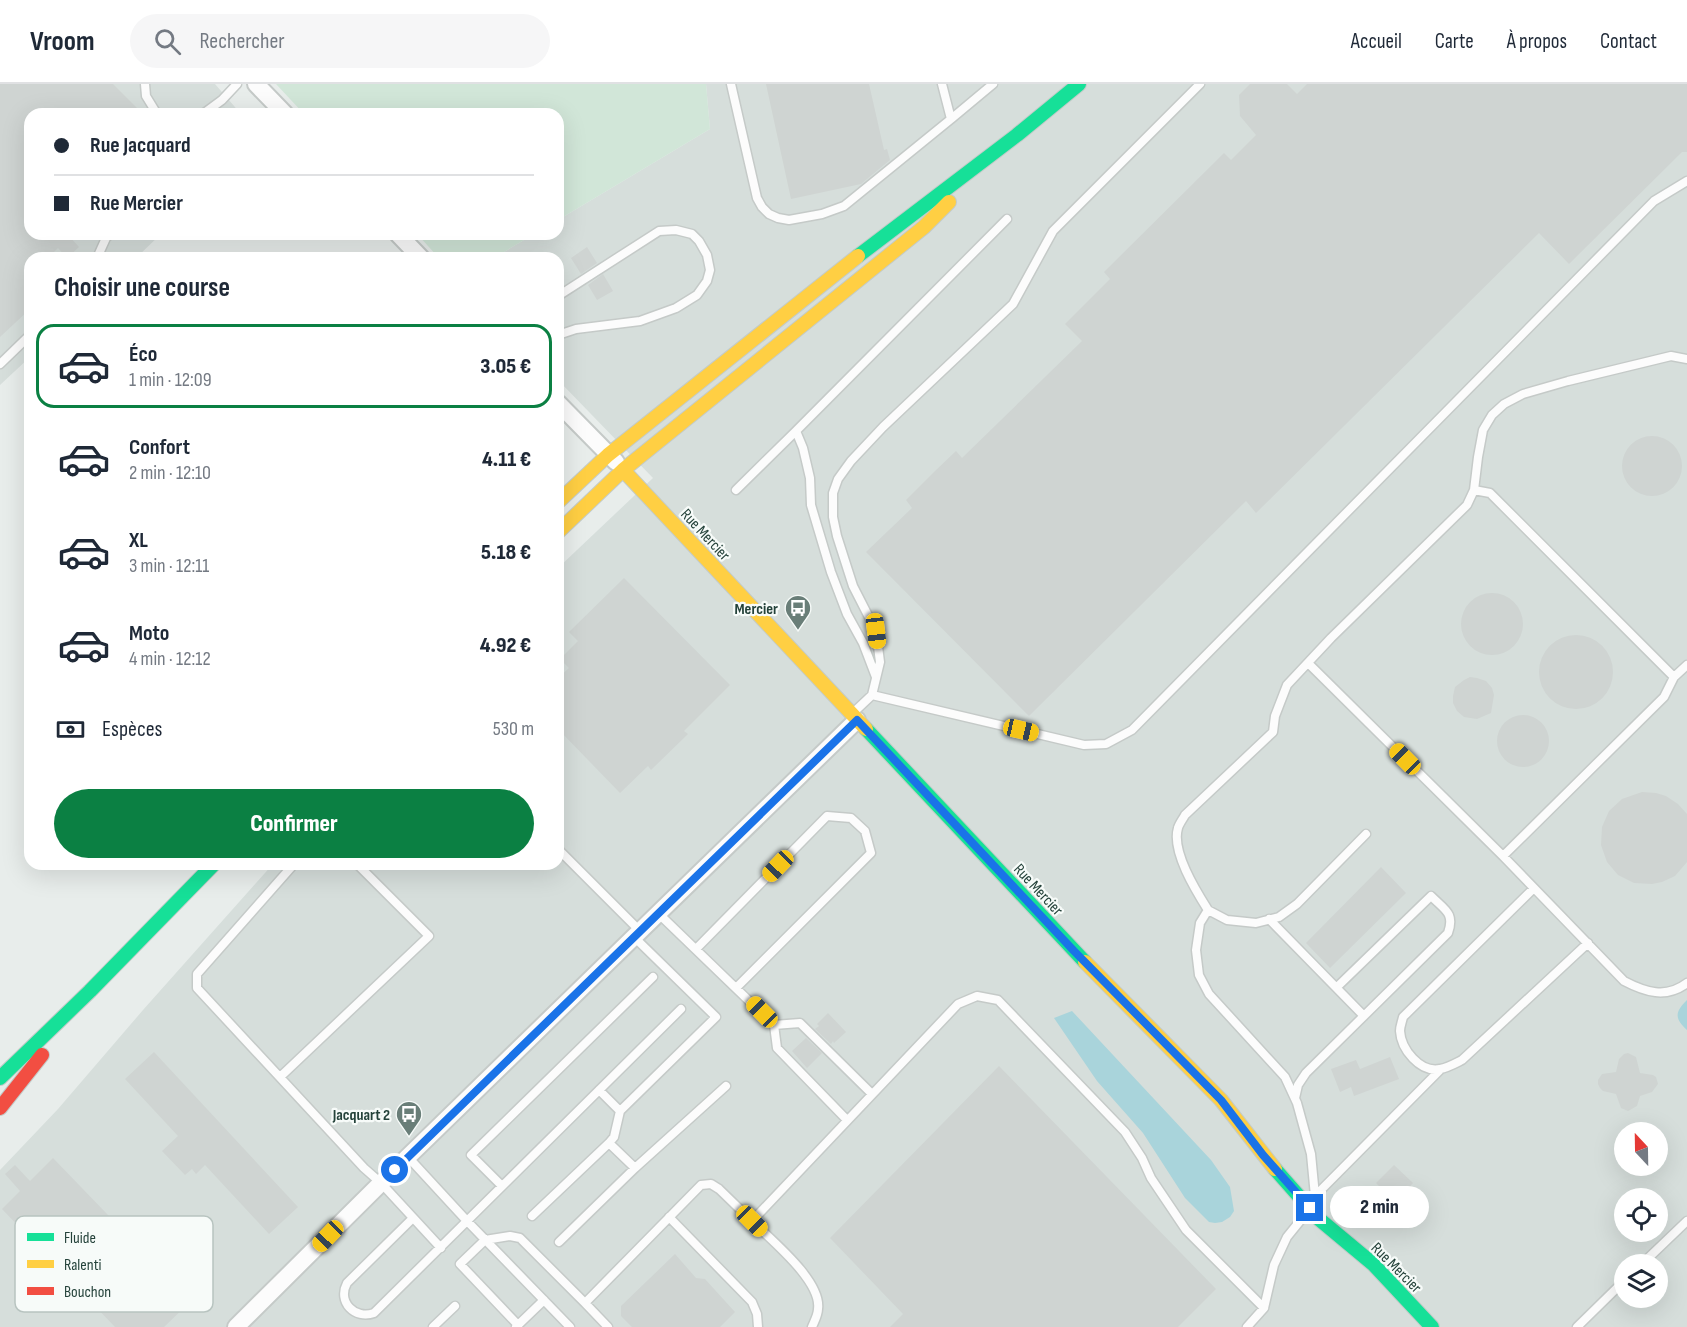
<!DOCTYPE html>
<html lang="fr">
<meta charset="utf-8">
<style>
body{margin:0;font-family:"Sofia Sans Condensed",sans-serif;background:#f6f6f7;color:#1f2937;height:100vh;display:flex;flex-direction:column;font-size:22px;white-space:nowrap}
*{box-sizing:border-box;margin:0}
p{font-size:20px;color:#747a83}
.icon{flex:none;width:33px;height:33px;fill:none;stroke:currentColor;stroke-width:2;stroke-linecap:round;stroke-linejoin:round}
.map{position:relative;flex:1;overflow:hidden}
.details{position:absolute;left:24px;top:168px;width:540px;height:618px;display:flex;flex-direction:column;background:#fff;border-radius:18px;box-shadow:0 6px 24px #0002}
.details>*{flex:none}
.top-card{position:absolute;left:24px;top:24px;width:540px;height:132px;border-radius:18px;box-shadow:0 6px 24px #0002;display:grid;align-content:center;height:132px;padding:0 30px;background:#fff}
.needle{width:39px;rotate:338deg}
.fabs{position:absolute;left:1614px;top:1038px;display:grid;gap:12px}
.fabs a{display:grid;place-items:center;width:54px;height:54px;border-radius:50%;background:#fff;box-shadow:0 6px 24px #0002;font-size:30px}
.end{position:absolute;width:27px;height:27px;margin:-14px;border:8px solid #1a73e8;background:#fff;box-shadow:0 0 0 3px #fff}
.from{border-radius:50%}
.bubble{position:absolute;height:42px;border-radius:21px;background:#fff;box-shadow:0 6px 24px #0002;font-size:20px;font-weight:800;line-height:42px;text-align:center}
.car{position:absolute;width:18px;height:36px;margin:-18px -9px;border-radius:8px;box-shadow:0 0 4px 2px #0007;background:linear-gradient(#f5c518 24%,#345 0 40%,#f5c518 0 76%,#345 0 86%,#f5c518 0)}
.top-card b{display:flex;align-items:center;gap:21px;height:57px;font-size:22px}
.top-card b+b{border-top:2px solid #e0e1e3}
.top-card i{width:15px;height:15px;background:#1f2937}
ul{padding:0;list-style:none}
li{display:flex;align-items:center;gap:18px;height:84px;margin:0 12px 9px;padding:0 18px;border:3px solid transparent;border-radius:18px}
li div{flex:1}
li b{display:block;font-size:22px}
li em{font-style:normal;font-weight:800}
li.current{border-color:#0b8043}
li>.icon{width:54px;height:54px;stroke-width:1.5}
h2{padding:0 30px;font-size:27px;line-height:72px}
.pay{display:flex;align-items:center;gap:15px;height:66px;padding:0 30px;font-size:22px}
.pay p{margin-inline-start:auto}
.cta{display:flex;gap:12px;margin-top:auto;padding:12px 30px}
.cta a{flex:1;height:69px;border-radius:36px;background:#0b8043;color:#fff;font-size:24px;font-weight:800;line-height:69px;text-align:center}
header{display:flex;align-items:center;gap:36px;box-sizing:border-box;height:84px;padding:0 30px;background:#fff;border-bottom:2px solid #e0e1e3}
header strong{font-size:28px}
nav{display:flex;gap:33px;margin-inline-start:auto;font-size:21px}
.search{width:420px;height:54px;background:#f6f6f7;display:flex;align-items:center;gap:15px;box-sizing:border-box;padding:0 21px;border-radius:33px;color:#747a83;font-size:22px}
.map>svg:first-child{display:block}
.built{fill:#d6dedb;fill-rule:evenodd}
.green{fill:#d1e6d8}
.water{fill:#a9d4db}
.building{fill:#cfd4d2}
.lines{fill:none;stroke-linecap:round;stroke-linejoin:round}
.lane-casing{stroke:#c5cac8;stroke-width:11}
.street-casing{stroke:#c5cac8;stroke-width:20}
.fast-casing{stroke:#c3cbc8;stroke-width:16}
.slow-casing{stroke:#c3cbc8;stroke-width:16}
.jam-casing{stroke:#c3cbc8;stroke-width:16}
.lane{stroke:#fcfcfc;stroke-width:8}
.street{stroke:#fcfcfc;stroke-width:16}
.fast{stroke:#16e098;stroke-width:14}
.slow{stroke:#ffcf43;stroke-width:14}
.jam{stroke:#f24e42;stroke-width:14}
.route{stroke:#1a73e8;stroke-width:8}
.labels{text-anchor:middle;stroke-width:4.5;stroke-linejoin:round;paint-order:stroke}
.street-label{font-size:16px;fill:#24423a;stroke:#f7fbf9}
.poi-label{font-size:16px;font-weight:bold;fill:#24423a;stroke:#f7fbf9;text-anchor:end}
.key{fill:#f7fbf9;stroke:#b8c4c0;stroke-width:1.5}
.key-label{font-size:16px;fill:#24423a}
</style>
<header>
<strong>Vroom</strong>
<div class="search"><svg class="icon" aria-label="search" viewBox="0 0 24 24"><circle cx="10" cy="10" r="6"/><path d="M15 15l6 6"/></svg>Rechercher</div>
<nav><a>Accueil</a><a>Carte</a><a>À propos</a><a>Contact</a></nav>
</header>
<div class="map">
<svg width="1687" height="1243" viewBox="0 0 1687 1243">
<rect width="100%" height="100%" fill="#e8edeb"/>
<!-- built -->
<path class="built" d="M0,0H215L241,30H30V150H161L136,174H30V273L0,301Z
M706,0H1687V1243H0V1086L58,1025L143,926L273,780H558V484L653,394L558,296V174H494L534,150H558V136L710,45ZM1624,1048H1658V1082H1624ZM1624,1114H1658V1148H1624ZM1624,1180H1658V1214H1624Z"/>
<!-- green -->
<path class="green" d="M276,0H706L710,45L558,136V30H304Z
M417,150H534L494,174H439Z"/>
<!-- water -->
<path class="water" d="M1687,916V946C1674,934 1675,928 1687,916Z
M1072,927L1211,1076L1230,1103L1234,1127L1230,1133L1222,1138L1215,1139L1209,1138L1185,1114L1143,1049L1097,997L1054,934Z"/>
<!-- building -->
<path class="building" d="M0,0H113L143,30H30V150H73L70,153L79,163L67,174L58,164L48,174H30V225L0,253Z
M766,0H869L884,66L887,65L890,76L861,100L791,115Z
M1250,0H1287L1297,10L1307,0H1687V68H1682L1569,180L1539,149L1256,429L1246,417L1029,632L866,468L912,424L906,416L935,387L956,367L962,374L1082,257L1065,240L1110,195L1104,188L1224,69L1231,76L1256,51L1240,32L1239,11Z
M587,163L597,179L581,190L571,174Z
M603,190L613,207L597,216L588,201Z
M1622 382a30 30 0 1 1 60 0a30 30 0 1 1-60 0Z
M624,494L730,601L684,647L688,650L651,686L648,682L620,709L558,645V594L569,584L560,575L578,557L569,548Z
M1461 540a31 31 0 1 1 62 0a31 31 0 1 1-62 0Z
M1539 588a37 37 0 1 1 74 0a37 37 0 1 1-74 0Z
M1470,593L1477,594L1486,597L1492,604L1494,611L1491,629L1477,635L1464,633L1457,627L1453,619V612L1455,603L1464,596Z
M1497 657a26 26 0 1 1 52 0a26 26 0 1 1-52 0Z
M1642,708L1656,709L1666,712L1678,720L1687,730V778L1675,792L1662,798L1652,800L1634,799L1618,791L1607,778L1601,761L1602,743L1609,727L1622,715Z
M1381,783L1406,809L1330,884L1306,859Z
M828,929L846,948L834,959L833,957L831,960L815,945L819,942L817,940Z
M806,954L822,969L807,984L792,967Z
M154,968L298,1123L269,1150L205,1081L196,1090L192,1085L185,1091L162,1067L178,1052L125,995Z
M1628,969L1636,973L1640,989L1653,991L1656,993L1658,1000L1652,1008L1640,1012L1637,1022L1628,1027L1621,1024L1616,1010L1603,1007L1600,1004L1598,1000V996L1602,990L1616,988L1619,975L1624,970Z
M1390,973L1399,995L1354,1012L1351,1003L1340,1008L1331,985L1356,976L1360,985Z
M999,982L1216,1205L1178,1243H890L903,1230L830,1154Z
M53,1074L191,1217L164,1243H115L2,1125L20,1107L5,1090L15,1081L30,1097Z
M1394,1081L1413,1099L1400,1113L1390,1104L1385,1108L1376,1099Z
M675,1170L696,1194L705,1195L735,1228L720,1243H632L621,1232V1222Z"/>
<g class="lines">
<!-- lane casing -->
<g class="lane-casing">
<path id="lane" d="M145,0L146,12L157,30
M731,0L757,114L762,123L769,130L778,134L789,136L822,130L844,122L951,35
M942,0L951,35L993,0
M203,30L222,16L237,0
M97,174L106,154L110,150
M558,212L659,147L676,146L692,150L699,157L707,171L710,186L707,197L697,211L676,224L640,237L576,245L558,251
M0,280L30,251
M736,406L796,347
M1474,406L1490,409L1674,593
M1308,579L1503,772L1664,613L1674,593L1687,581
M876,593L863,559L847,530L831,488L811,421L810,394L803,364L796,347L1007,135
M872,611L1084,661L1106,660L1132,646L1654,117L1687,97
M854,628L872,611L880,578L876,547L853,502L837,452L833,433V409L838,395L851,377L883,343L1013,220L1053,147L1200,0
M558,765L640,847
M1503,772L1624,897C1645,908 1666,915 1687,899
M294,780L197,890V904L364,1084L381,1099L441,1164
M1534,804L1403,933C1402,938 1400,942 1400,947C1401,965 1420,989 1440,985C1447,984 1456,979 1462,976L1588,859
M1208,826C1196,807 1171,767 1178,744C1179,740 1183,735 1185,731L1273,648L1275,632L1287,601L1331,554L1467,421L1474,406L1478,373L1483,346L1492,331L1504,320L1523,310L1568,297L1671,272L1687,275
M659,830L774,941L777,964L847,1036
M1269,835L1364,932
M696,865L827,732L851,734L865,747L871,769L736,904
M774,941L800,939L872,1010
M280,993L429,852L357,780
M599,1006L620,1027
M1295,1014L1298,1001L1306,989L1448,849C1455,829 1445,826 1431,812L1337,903
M408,1073L467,1137L570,1243
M635,1084L726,1002
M502,1102L471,1071L653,893
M1315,1112L1440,986
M532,1132L609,1059L614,1053L620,1027L716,933L634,853
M669,1133L752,1218L757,1230L758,1243
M413,1134L347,1199C337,1218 355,1236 374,1229L681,925
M559,1158L635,1084L609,1059
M1642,1180L1687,1137
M585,1219L608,1243
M518,1241L460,1180L485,1156L510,1152L520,1154L585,1219L701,1101L711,1100L719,1105L752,1137
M433,1243L455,1222
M516,1243L544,1216
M812,1243C814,1238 818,1231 818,1225C822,1197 771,1156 752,1137L958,920L977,912L998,916L1125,1048L1142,1074L1151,1094L1186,1146L1264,1224
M1247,1243L1264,1224L1274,1181L1287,1153L1304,1132L1315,1112L1311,1070L1297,1019L1285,993L1209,910L1199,891L1196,866L1200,839L1208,826L1227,836L1256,839L1279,833L1297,820L1366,750
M1577,1243L1624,1197"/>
</g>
<!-- street casing -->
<g class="street-casing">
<path id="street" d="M256,0L285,30
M398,150L421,174
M558,319L616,378
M236,1243L381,1099L857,636"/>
</g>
<!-- fast casing -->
<g class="fast-casing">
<path id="fast" d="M858,172L1017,51L1079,0
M866,645L1085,878
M0,994L90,907L214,780
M1275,1085L1319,1135L1373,1180L1432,1243"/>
</g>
<!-- slow casing -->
<g class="slow-casing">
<path id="slow" d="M623,386L866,645
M558,418L608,371L858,172
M558,448L623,386L924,143L949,118
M1085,878L1221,1016L1275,1085"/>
</g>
<!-- jam casing -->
<g class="jam-casing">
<path id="jam" d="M0,1024L42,971"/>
</g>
<!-- lane -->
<use href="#lane" class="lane"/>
<!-- street -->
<use href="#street" class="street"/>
<!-- fast -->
<use href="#fast" class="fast"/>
<!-- slow -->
<use href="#slow" class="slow"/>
<!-- jam -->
<use href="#jam" class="jam"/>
</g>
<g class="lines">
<!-- route -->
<path class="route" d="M395,1086L857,636L1074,867L1221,1016L1263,1071L1310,1124"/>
</g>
<!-- icons -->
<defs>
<g id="bus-pin" transform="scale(1.35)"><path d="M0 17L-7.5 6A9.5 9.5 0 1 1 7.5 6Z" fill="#697e78" stroke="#f7fbf9"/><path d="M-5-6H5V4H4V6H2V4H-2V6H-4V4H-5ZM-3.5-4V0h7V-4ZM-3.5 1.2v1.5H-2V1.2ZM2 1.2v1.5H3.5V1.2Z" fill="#fff"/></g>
</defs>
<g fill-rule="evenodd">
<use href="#bus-pin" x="798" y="524"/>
<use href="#bus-pin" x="409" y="1030"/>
</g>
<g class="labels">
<!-- street labels -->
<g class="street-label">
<text transform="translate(706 450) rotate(47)" y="6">Rue Mercier</text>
<text transform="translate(1039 805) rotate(47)" y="6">Rue Mercier</text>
<text transform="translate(1397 1183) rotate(45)" y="6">Rue Mercier</text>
</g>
<!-- poi labels -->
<g class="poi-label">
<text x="778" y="530">Mercier</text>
<text x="390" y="1036">Jacquart 2</text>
</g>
</g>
<!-- legend -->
<rect x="15" y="1132" width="198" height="96" rx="9" class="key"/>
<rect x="27" y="1149" width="27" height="8" fill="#16e098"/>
<rect x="27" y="1176" width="27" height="8" fill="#ffcf43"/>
<rect x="27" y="1203" width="27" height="8" fill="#f24e42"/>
<g class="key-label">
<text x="64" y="1159">Fluide</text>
<text x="64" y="1186">Ralenti</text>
<text x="64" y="1213">Bouchon</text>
</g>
</svg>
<div class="fabs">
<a><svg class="needle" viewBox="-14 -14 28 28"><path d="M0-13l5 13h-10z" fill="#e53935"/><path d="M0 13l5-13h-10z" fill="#747a83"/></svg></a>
<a><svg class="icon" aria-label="locate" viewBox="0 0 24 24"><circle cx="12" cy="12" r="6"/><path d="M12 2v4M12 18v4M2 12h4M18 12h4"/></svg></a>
<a><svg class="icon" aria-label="layers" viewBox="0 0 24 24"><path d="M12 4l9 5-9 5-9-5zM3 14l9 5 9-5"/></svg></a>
</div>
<i class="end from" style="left:395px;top:1086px"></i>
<i class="end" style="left:1310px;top:1124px"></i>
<div class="bubble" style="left:1330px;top:1102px;width:99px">2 min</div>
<i class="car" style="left:876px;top:547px;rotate:173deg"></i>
<i class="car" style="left:1021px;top:646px;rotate:103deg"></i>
<i class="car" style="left:1405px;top:675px;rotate:315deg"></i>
<i class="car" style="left:778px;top:782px;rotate:224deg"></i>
<i class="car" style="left:762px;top:928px;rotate:315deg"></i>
<i class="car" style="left:752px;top:1137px;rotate:135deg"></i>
<i class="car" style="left:328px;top:1152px;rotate:224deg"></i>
<div class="top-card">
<b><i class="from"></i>Rue Jacquard</b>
<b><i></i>Rue Mercier</b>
</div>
<section class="details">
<h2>Choisir une course</h2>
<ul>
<li class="current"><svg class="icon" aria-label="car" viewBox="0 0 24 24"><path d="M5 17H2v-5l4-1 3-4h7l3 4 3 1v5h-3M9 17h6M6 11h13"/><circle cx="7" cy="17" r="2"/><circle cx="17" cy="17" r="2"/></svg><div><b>Éco</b><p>1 min · 12:09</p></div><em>3.05 €</em></li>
<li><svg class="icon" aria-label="car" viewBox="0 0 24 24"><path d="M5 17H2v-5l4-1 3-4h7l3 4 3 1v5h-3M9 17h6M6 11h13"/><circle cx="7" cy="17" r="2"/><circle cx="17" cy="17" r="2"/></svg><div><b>Confort</b><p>2 min · 12:10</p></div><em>4.11 €</em></li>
<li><svg class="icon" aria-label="car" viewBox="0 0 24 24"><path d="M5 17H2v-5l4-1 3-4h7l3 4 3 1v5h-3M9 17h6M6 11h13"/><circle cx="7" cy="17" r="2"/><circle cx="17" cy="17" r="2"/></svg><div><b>XL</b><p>3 min · 12:11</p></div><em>5.18 €</em></li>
<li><svg class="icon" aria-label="car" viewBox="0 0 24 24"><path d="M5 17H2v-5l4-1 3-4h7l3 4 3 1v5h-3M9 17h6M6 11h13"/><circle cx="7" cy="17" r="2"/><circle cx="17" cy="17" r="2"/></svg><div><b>Moto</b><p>4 min · 12:12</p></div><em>4.92 €</em></li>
</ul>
<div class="pay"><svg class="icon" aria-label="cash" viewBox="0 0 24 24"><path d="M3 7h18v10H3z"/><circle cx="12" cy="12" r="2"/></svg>Espèces<p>530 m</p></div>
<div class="cta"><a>Confirmer</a></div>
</section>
</div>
